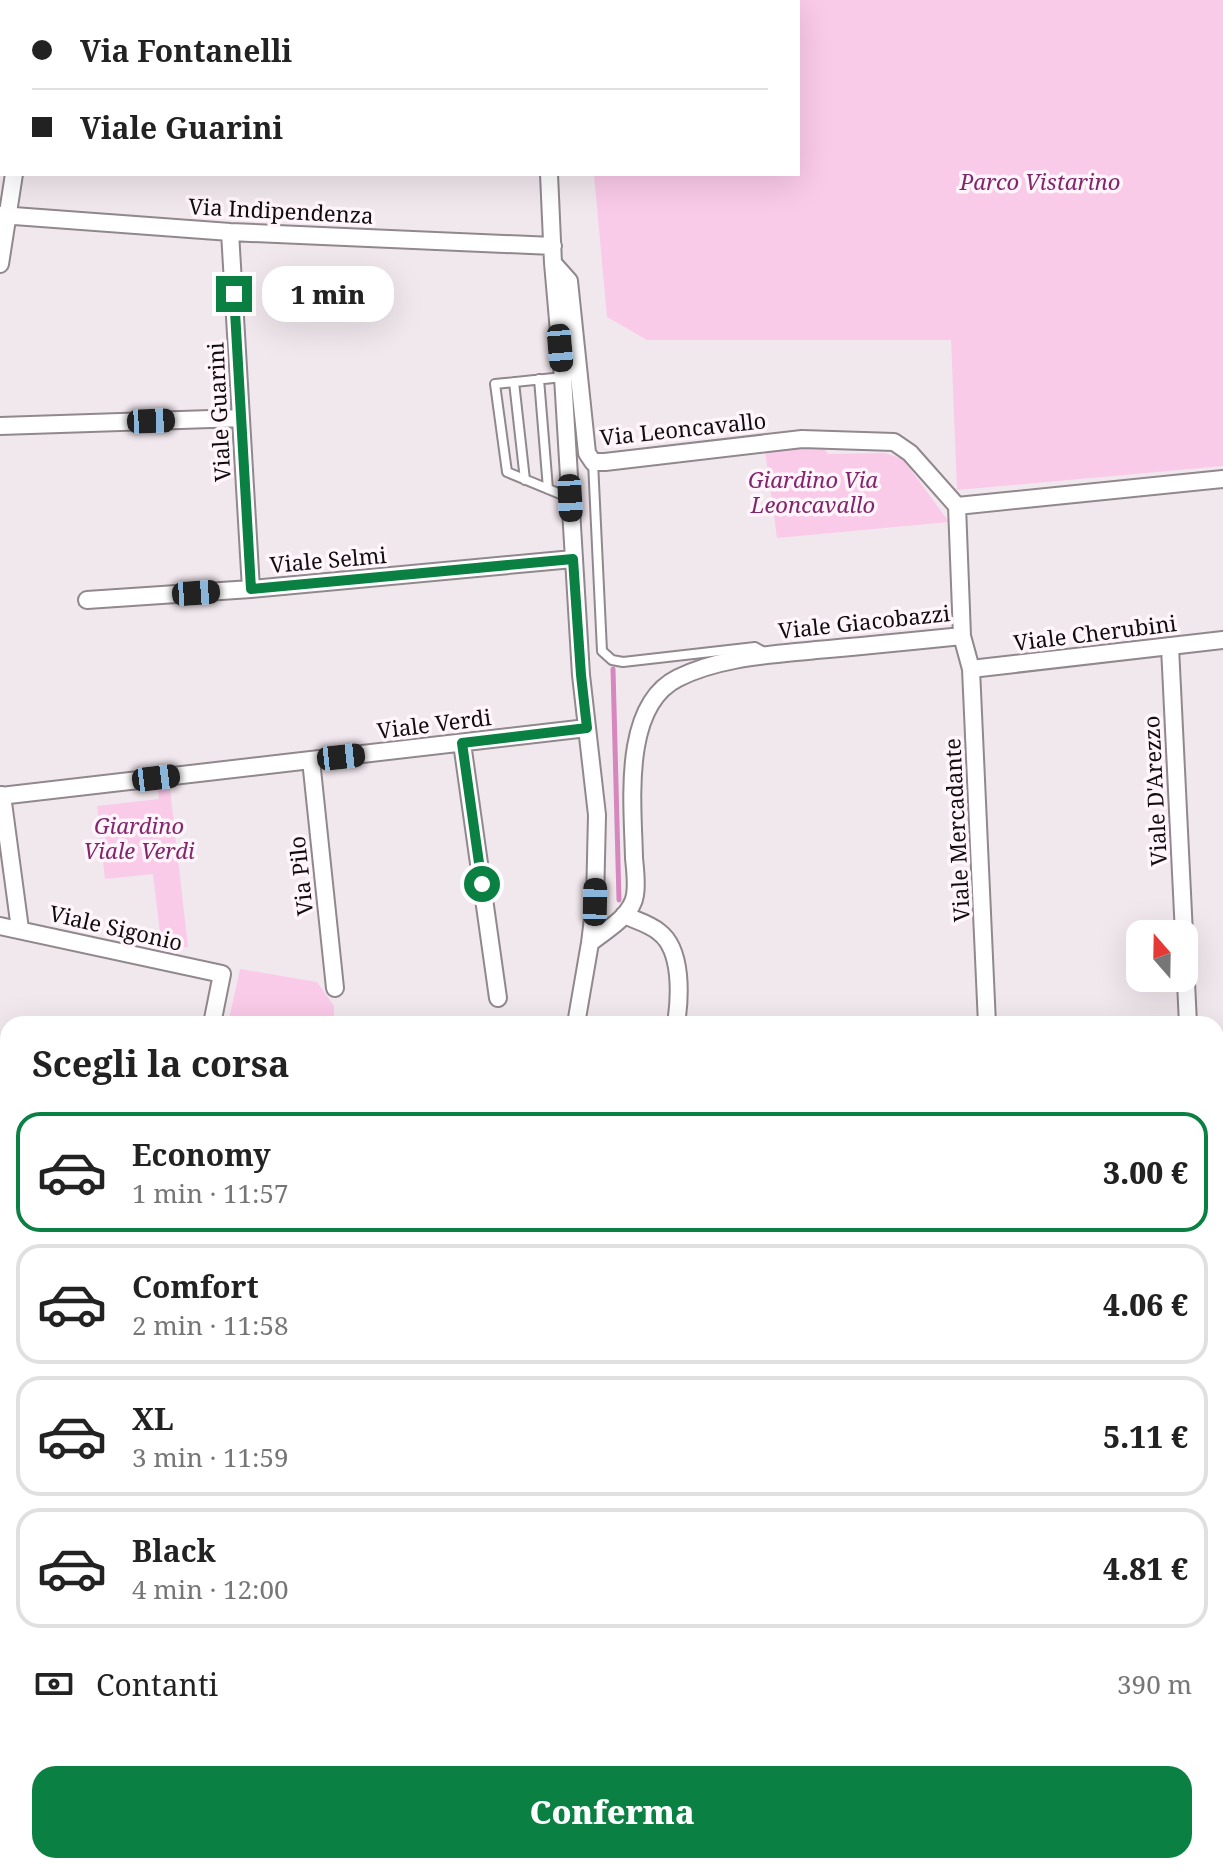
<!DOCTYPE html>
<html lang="it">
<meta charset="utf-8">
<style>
body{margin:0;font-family:"Noto Serif",serif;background:#f2f2f2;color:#222;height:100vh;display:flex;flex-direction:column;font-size:30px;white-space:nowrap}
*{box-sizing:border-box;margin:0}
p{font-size:26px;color:#767676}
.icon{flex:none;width:44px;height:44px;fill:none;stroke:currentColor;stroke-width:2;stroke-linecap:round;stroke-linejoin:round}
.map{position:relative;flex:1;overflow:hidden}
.sheet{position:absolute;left:0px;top:1016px;width:1224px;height:858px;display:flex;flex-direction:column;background:#fff;border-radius:24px 24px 0 0;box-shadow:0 8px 32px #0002}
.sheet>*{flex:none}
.banner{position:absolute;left:0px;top:0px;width:800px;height:176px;box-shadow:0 8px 32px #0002;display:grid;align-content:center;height:176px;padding:0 32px;background:#fff}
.needle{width:52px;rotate:340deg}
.fabs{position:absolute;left:1126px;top:920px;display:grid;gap:16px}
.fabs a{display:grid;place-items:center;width:72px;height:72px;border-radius:16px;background:#fff;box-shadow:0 8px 32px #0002;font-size:40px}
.end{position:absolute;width:36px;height:36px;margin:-18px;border:10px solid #0b8043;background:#fff;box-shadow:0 0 0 4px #fff}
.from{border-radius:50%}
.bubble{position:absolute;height:56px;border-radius:24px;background:#fff;box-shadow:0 8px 32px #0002;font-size:26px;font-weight:800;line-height:56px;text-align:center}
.car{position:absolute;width:24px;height:48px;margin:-24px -12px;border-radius:10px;box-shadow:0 0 6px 2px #0007;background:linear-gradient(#222 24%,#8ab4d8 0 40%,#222 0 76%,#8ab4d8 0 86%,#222 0)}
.banner b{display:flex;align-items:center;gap:28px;height:76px;font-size:30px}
.banner b+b{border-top:2px solid #e0e0e0}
.banner i{width:20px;height:20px;background:#222}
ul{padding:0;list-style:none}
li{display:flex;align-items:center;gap:24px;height:120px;margin:0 16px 12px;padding:0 16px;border:4px solid #e0e0e0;border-radius:24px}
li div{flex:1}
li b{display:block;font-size:30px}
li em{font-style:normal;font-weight:800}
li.selected{border-color:#0b8043}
li>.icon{width:72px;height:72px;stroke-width:1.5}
h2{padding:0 32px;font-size:36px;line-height:96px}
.pay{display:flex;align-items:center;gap:20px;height:88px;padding:0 32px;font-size:30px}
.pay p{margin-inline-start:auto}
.action{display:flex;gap:16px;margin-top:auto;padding:16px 32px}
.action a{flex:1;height:92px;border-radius:24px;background:#0b8043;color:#fff;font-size:32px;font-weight:800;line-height:92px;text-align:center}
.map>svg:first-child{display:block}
.green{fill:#facae9}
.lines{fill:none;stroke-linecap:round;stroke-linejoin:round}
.stream{stroke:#d687bd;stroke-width:5}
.lane-casing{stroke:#90888d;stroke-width:12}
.street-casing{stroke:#90888d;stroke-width:20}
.secondary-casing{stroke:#90888d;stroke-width:26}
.lane{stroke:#fff;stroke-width:8}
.street{stroke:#fff;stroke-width:16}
.secondary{stroke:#fff;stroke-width:22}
.route{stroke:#0b8043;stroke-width:10}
.labels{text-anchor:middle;stroke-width:7;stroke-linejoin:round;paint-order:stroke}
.park-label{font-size:22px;font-style:italic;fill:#82266b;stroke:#fff5fb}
.street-label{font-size:22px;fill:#100d0f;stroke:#fff5fb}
</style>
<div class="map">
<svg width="1223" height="1873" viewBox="0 0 1223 1873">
<rect width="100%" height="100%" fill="#f1e8ee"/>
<!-- green -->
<path class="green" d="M700,0H1223V466L957,490L951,340H647L607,317L594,174H798V2H697Z
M821,445L828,454L885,453L903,459L949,522L777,538L765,451Z
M170,789L188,947L162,950L153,874L105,879L97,806L159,799L158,790Z
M240,969L317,982L334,1006V1024H228Z
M0,1718L8,1726V1813L0,1820Z
M459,1866H925L918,1873H458Z"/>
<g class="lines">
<!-- stream -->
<path class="stream" d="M613,669L619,900
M0,1630L8,1632
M476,1873V1866"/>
<!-- lane casing -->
<g class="lane-casing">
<path id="lane" d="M563,377L495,384L507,472L570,498
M539,379L548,489
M514,382L525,480
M593,462L602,651L612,660L623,662L755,647L764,652"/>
</g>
<!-- street casing -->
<g class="street-casing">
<path id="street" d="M536,0L537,2
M41,2L42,0
M549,174L553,263L563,377L581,675L597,815L595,902L590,943L576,1024
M0,215L230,232L553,246
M230,232L251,589
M553,263L569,281L587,453L593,462H605L802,439L894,442L910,453L957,506
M0,264L14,174
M0,426L241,418
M87,600L251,589L573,559
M1170,647L1184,934
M971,669L1223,640
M462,743L498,998
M311,760L335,988
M2,795L20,929
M0,796L587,728
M624,915C635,920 650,924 659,932C683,950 680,998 676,1024
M0,926L222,974L212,1024
M1184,940L1188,1024
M590,943C606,930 632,916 635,895C637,883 635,869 634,858C633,805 621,706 678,678C720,657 770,655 816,650C864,646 913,641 962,636
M987,1024L971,669L962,636L957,506L1223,479
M0,1079L8,1081
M0,1238L8,1240
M0,1396L8,1398
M0,1545L8,1547
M1216,1796L1223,1808
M431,1873L433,1866
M447,1873L448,1866"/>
</g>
<!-- secondary casing -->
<g class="secondary-casing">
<path id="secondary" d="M1216,1606L1223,1599
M1216,1673L1223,1665
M0,1701L8,1704
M0,1836L8,1831
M175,1866L183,1873
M199,1866L209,1873
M941,1873L948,1866
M980,1873L988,1866"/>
</g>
<!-- lane -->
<use href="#lane" class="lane"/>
<!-- street -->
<use href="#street" class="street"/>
<!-- secondary -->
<use href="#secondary" class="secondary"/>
</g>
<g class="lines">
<!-- route -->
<path class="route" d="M234,294L251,589L573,559L581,675L587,728L462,743L482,884"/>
</g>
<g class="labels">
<!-- park labels -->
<g class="park-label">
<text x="1040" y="190">Parco Vistarino</text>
<text x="813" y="488">Giardino Via<tspan x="813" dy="25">Leoncavallo</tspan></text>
<text x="139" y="834">Giardino<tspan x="139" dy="25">Viale Verdi</tspan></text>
</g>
<!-- street labels -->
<g class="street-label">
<text transform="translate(281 211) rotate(3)" y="8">Via Indipendenza</text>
<text transform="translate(219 412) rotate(-93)" y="8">Viale Guarini</text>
<text transform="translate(683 429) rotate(-6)" y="8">Via Leoncavallo</text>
<text transform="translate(328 560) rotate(-5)" y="8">Viale Selmi</text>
<text transform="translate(864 622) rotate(-6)" y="8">Viale Giacobazzi</text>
<text transform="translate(1095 633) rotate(-7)" y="8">Viale Cherubini</text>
<text transform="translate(434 724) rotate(-7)" y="8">Viale Verdi</text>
<text transform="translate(1155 791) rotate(-93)" y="8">Viale D'Arezzo</text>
<text transform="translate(957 830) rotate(-93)" y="8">Viale Mercadante</text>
<text transform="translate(301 876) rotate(-96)" y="8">Via Pilo</text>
<text transform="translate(116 928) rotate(13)" y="8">Viale Sigonio</text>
</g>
</g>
</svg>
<div class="fabs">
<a><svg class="needle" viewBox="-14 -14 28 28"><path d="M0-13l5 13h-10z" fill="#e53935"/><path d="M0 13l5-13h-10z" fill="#767676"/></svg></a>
</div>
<i class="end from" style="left:482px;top:884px"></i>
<i class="end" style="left:234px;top:294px"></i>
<div class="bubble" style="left:262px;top:266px;width:132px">1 min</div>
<i class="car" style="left:560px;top:348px;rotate:175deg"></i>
<i class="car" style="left:151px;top:421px;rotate:88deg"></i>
<i class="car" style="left:570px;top:498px;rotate:177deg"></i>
<i class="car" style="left:196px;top:593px;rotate:86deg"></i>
<i class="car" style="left:341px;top:757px;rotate:84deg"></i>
<i class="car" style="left:156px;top:778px;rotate:83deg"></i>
<i class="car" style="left:595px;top:902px;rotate:1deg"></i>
<div class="banner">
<b><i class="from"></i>Via Fontanelli</b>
<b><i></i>Viale Guarini</b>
</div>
<section class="sheet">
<h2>Scegli la corsa</h2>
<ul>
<li class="selected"><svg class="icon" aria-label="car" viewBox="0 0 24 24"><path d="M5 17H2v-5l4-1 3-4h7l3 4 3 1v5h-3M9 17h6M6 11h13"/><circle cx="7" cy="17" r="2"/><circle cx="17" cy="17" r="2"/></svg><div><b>Economy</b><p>1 min · 11:57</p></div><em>3.00 €</em></li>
<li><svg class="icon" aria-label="car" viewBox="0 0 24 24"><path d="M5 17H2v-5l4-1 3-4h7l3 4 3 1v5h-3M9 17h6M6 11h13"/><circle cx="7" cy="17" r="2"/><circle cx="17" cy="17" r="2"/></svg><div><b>Comfort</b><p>2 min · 11:58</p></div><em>4.06 €</em></li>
<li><svg class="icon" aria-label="car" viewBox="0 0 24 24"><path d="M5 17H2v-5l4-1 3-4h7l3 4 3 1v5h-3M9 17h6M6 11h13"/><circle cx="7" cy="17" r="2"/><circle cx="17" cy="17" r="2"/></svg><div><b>XL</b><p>3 min · 11:59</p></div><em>5.11 €</em></li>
<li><svg class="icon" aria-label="car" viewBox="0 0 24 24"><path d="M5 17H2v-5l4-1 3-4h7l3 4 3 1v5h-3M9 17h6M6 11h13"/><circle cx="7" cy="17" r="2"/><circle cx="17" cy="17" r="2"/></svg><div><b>Black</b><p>4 min · 12:00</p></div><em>4.81 €</em></li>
</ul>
<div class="pay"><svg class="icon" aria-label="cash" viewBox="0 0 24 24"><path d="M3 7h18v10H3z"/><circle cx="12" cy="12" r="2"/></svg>Contanti<p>390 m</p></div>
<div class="action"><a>Conferma</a></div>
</section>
</div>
